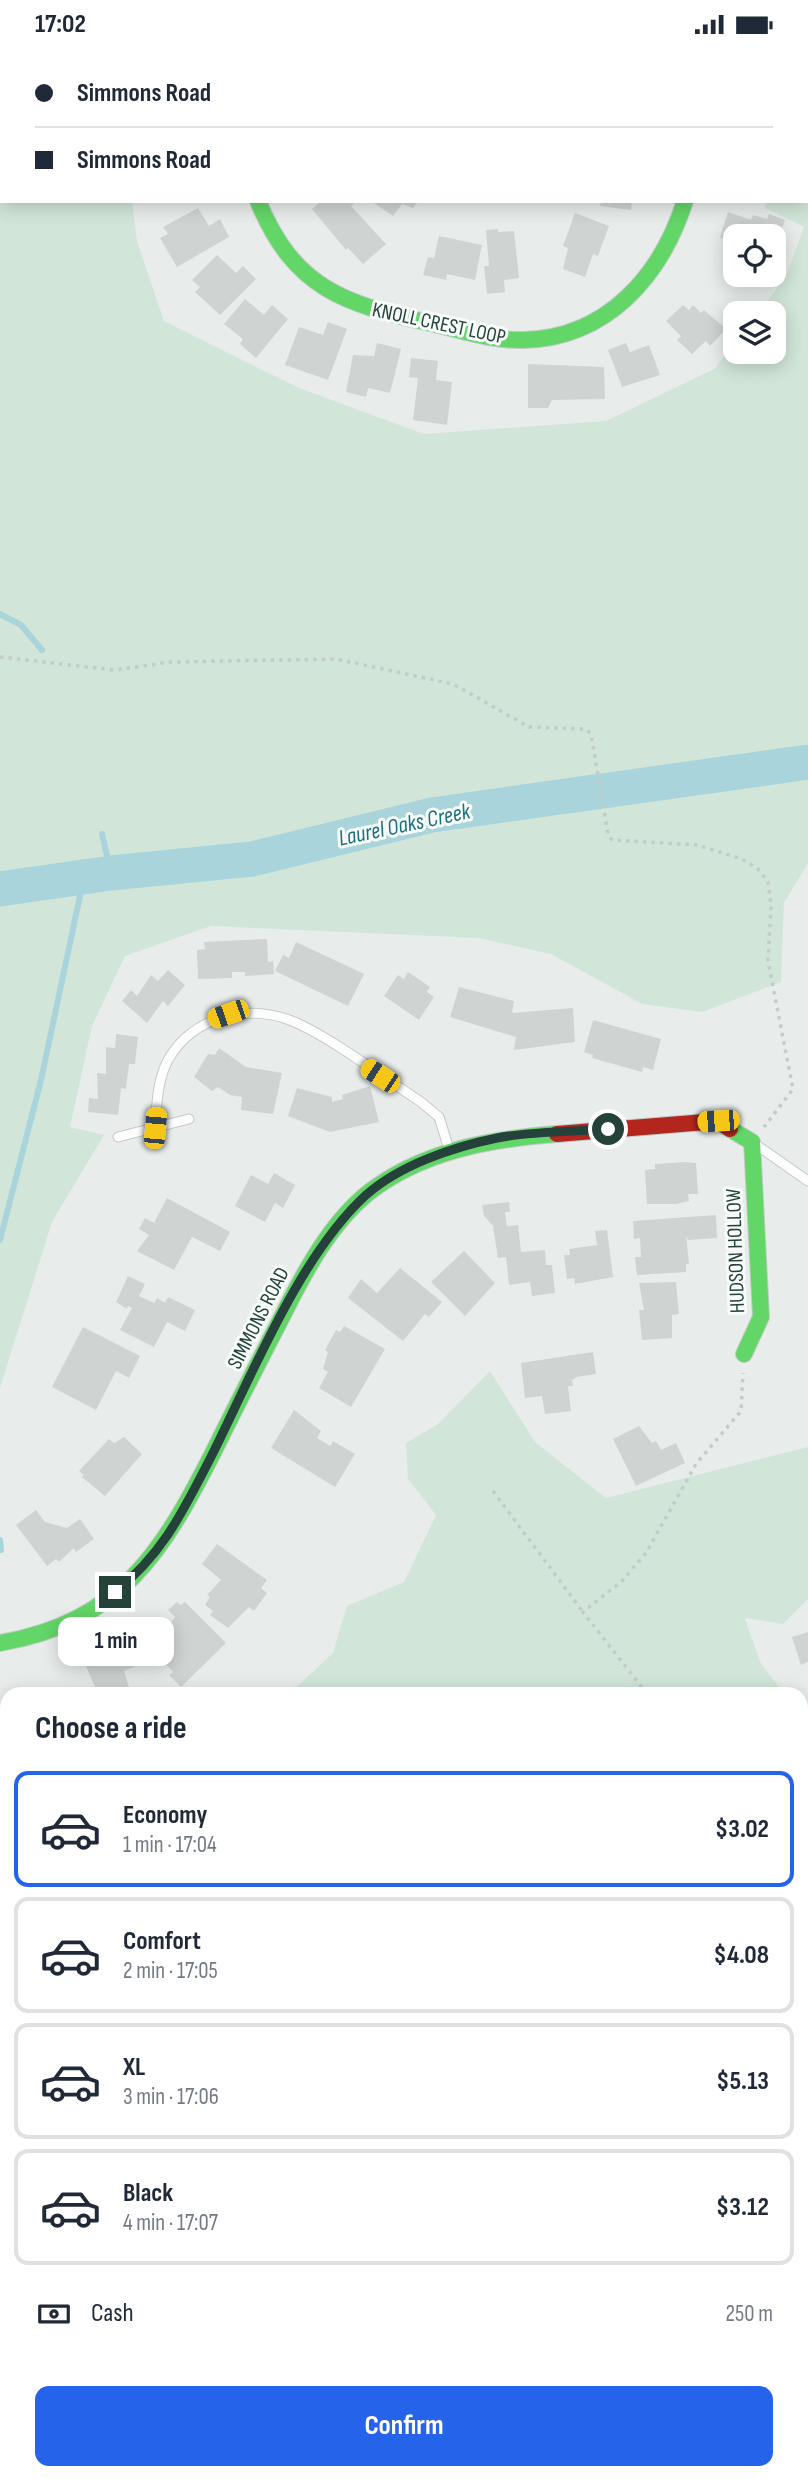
<!DOCTYPE html>
<meta charset="utf-8">
<style>
body{margin:0;font-family:"Sofia Sans Condensed",sans-serif;background:#f2f2f3;color:#1f2937;height:100vh;display:flex;flex-direction:column;font-size:26px;white-space:nowrap}
*{box-sizing:border-box;margin:0}
p{font-size:23px;color:#747a83}
.icon{flex:none;width:38px;height:38px;fill:none;stroke:currentColor;stroke-width:2;stroke-linecap:round;stroke-linejoin:round}
.map{position:relative;flex:1;overflow:hidden}
.drawer{position:absolute;left:0px;top:1638px;width:808px;height:793px;display:flex;flex-direction:column;background:#fff;border-radius:21px 21px 0 0;box-shadow:0 4px 18px #0003}
.drawer>*{flex:none}
.banner{position:absolute;left:0px;top:0px;width:808px;height:154px;box-shadow:0 4px 18px #0003;display:grid;align-content:center;height:154px;padding:0 35px;background:#fff}
.tools{position:absolute;left:723px;top:175px;display:grid;gap:14px}
.tools a{display:grid;place-items:center;width:63px;height:63px;border-radius:14px;background:#fff;box-shadow:0 4px 18px #0003;font-size:35px}
.end{position:absolute;width:32px;height:32px;margin:-16px;border:9px solid #24423a;background:#fff;box-shadow:0 0 0 4px #fff}
.from{border-radius:50%}
.bubble{position:absolute;height:49px;border-radius:14px;background:#fff;box-shadow:0 4px 18px #0003;font-size:23px;font-weight:700;line-height:49px;text-align:center}
.car{position:absolute;width:21px;height:42px;margin:-21px -10px;border-radius:9px;box-shadow:0 0 5px 2px #0007;background:linear-gradient(#f5c518 24%,#345 0 40%,#f5c518 0 76%,#345 0 86%,#f5c518 0)}
.banner b{display:flex;align-items:center;gap:24px;height:66px;font-size:26px}
.banner b+b{border-top:2px solid #e0e1e3}
.banner i{width:18px;height:18px;background:#1f2937}
ul{padding:0;list-style:none}
li{display:flex;align-items:center;gap:21px;height:116px;margin:0 14px 10px;padding:0 21px;border:4px solid #e0e1e3;border-radius:14px}
li div{flex:1}
li b{display:block;font-size:26px}
li em{font-style:normal;font-weight:700}
li.current{border-color:#2563eb}
li>.icon{width:63px;height:63px;stroke-width:1.5}
h2{padding:0 35px;font-size:32px;line-height:84px}
.pay{display:flex;align-items:center;gap:18px;height:77px;padding:0 35px;font-size:26px}
.pay p{margin-inline-start:auto}
.button{display:flex;gap:14px;margin-top:auto;padding:14px 35px}
.button a{flex:1;height:80px;border-radius:14px;background:#2563eb;color:#fff;font-size:28px;font-weight:700;line-height:80px;text-align:center}
.status{display:flex;justify-content:space-between;align-items:center;height:49px;padding:0 35px;background:#fff;direction:ltr}
.status svg{height:19px;fill:currentColor}
.map>svg:first-child{display:block}
.green{fill:#d1e6d8}
.lines{fill:none;stroke-linecap:round;stroke-linejoin:round}
.stream{stroke:#a9d4db;stroke-width:6}
.river{stroke:#a9d4db;stroke-width:35}
.building{fill:#cfd4d2}
.lane-casing{stroke:#c5cac8;stroke-width:11}
.street-casing{stroke:#c5cac8;stroke-width:20}
.fast-casing{stroke:#c3cbc8;stroke-width:18}
.jam-casing{stroke:#c3cbc8;stroke-width:18}
.path{stroke:#c3ccca;stroke-width:3.5;stroke-dasharray:3.5 5;stroke-linecap:butt}
.lane{stroke:#fcfcfc;stroke-width:9}
.street{stroke:#fcfcfc;stroke-width:18}
.fast{stroke:#63d668;stroke-width:16}
.jam{stroke:#b3261e;stroke-width:16}
.route{stroke:#24423a;stroke-width:9}
.labels{text-anchor:middle;stroke-width:6;stroke-linejoin:round;paint-order:stroke}
.street-label{font-size:21px;fill:#24423a;stroke:#f7fbf9}
.water-label{font-size:23px;font-style:italic;fill:#1c6f80;stroke:#f7fbf9}
</style>
<div class="status"><b>17:02</b><svg viewBox="0 0 49 12"><path d="M0 12V9h3v3zM5 12V6h3v6zM10 12V3h3v9zM15 12V0h3v12zM26 1h20v11H26zM47 4h2v5h-2z"/></svg></div>
<div class="map">
<svg width="808" height="2430" viewBox="0 0 808 2430">
<rect width="100%" height="100%" fill="#e8edeb"/>
<!-- green -->
<path class="green" d="M0,0H142L2,2V152H132L137,192L164,272L299,339L424,385L606,372L714,320L735,294V303H774V264H759L787,225L804,178L765,159L766,152H807V2H791L808,0V814L784,854L781,933L702,963L642,955L551,905L478,889L211,877L125,907L92,977L70,1078L104,1086L52,1173L0,1339Z
M490,1322L535,1393L606,1449L808,1398V1550L783,1575L745,1569L760,1613L784,1645H289L333,1604L347,1557L404,1533L436,1466L408,1430L406,1394L438,1375Z
M802,1668L808,1676V2108L802,2107Z
M802,2323L808,2326V2430H0V2328L7,2334V2424H802Z"/>
<g class="lines">
<!-- stream -->
<path class="stream" d="M0,8L2,0
M0,565L21,576L42,601
M102,785L111,824
M0,1191L41,1031L84,828
M0,1491L1,1501"/>
<!-- river -->
<path class="river" d="M0,840L111,824L252,810L432,766L808,713"/>
</g>
<!-- building -->
<path class="building" d="M321,152H356L351,157L386,195L363,215L348,199L346,201L312,160Z
M371,152H418L413,159L402,155L393,167Z
M601,152H632L631,161L600,157Z
M198,159L209,177L220,170L229,188L177,218L160,189L168,185L163,178Z
M728,163L751,171L753,166L767,170L769,165L785,171L774,204V187H735V201L726,198L727,194L720,188Z
M575,164L609,177L598,207L593,205L585,228L563,220L568,199L563,197Z
M498,180V183L514,182L519,229L504,231L505,243L487,245L484,217H489L486,181Z
M439,187L482,196L475,231L447,225L446,231L423,226L428,208L434,209Z
M217,206L236,224L243,217L256,230L220,266L195,243L200,238L192,231Z
M245,250L264,266L272,256L288,270L256,309L240,295L243,290L224,275Z
M683,256L689,261L693,256L701,264L704,261L726,280L710,297L706,292L692,305L677,291L681,287L666,272Z
M328,273L347,280L328,331L285,316L299,278L323,286Z
M377,294L401,300L390,344L368,339L366,348L346,343L353,306L374,307Z
M626,294L630,303L649,296L660,326L622,338L608,301Z
M411,309L438,312L436,331L452,333L447,376L413,371L418,329L409,328Z
M528,315L604,318L605,350L552,351L548,359H528Z
M267,890L268,913L273,912L274,925L245,927V923H232V929L198,930L197,901L205,900L204,893Z
M296,893L364,925L348,957L275,922L283,906L289,909Z
M168,921L185,936L168,957L163,952L147,974L122,952L131,941L137,947L151,926L158,932Z
M408,923L430,938L427,943L434,948L419,971L384,947L398,926L404,930Z
M459,938L514,952L512,964L573,959L575,993L514,1001L516,988L450,968Z
M593,971L661,990L653,1021L643,1018L642,1023L592,1009L593,1006L584,1003Z
M116,985L138,988L135,1015H129L126,1040L121,1039L118,1066L88,1063L89,1049L98,1050L97,1024L106,1025V998L115,999Z
M219,999L246,1018L282,1024L273,1065L241,1061L242,1048L230,1046L218,1038L212,1042L194,1028L208,1005L215,1006Z
M370,1037L379,1073L330,1083L288,1067L297,1039L332,1048V1053L343,1050L342,1046Z
M686,1113L696,1114L698,1145H688L689,1152L676,1155H647L645,1121L655,1120V1115Z
M274,1124L295,1136L283,1159L275,1154L265,1173L235,1157L251,1126L268,1135Z
M167,1149L230,1183L220,1202L192,1188L174,1221L137,1202L149,1186L139,1180L145,1169L154,1174Z
M509,1153L510,1163H505L507,1177L518,1176L521,1203L545,1201L546,1216H552L555,1244L532,1247L530,1233L509,1236L506,1208L498,1209L493,1177L484,1167L482,1156Z
M716,1166L717,1189L688,1191L686,1186L689,1215H686V1223L637,1226L635,1208H641L640,1189L634,1190L633,1172Z
M607,1181L613,1228L575,1235L574,1229L567,1230L564,1206H570L569,1200L597,1196L595,1182Z
M464,1202L495,1234L465,1267L431,1233Z
M400,1219L442,1253L429,1268L425,1265L403,1292L348,1249L361,1230L377,1244Z
M128,1227L145,1235L139,1247L154,1254L157,1249L165,1254L168,1248L195,1261L185,1282L167,1273L154,1298L120,1281L132,1259L128,1257L127,1260L116,1253Z
M676,1233L679,1265L672,1266V1289L642,1291L639,1261H644L639,1234Z
M344,1277L385,1300L351,1358L319,1339L328,1323L323,1320L328,1303L325,1301L336,1281L340,1283Z
M83,1278L140,1307L129,1329L116,1322L96,1361L52,1338Z
M593,1303L596,1325L577,1328L572,1331L573,1337H568L571,1362L545,1365L542,1347L525,1349L521,1314Z
M294,1361L321,1382L317,1389L330,1397L333,1392L355,1405L335,1438L271,1399Z
M639,1377L652,1394L656,1392L661,1401L676,1394L685,1414L636,1437L613,1390Z
M124,1388L142,1405L105,1447L82,1428L84,1426L79,1422L109,1390L114,1394Z
M36,1461L45,1473L67,1479L80,1470L94,1490L76,1503L74,1499L59,1513L56,1510L47,1517L16,1476Z
M217,1495L267,1531L261,1539L267,1544L254,1562L249,1558L228,1579L210,1566L213,1562L205,1556L210,1548L207,1546L221,1531L202,1515Z
M177,1553L181,1556L185,1553L226,1594L181,1638L169,1626L173,1623L160,1609L162,1606L142,1585L158,1569L167,1579L175,1568L168,1561Z
M808,1583V1613L801,1616L792,1588Z
M136,1600L142,1614L124,1622L131,1645H98L86,1617L123,1601L125,1605Z
M0,1685H7V1747L0,1748Z
M0,1874L7,1876V1922L0,1920Z
M0,2068L7,2072L6,2130L0,2127Z
M0,2142L7,2145V2165L0,2163Z
M802,2179L804,2180L803,2186L808,2187V2225L802,2223Z
M7,2275V2318L0,2312V2283Z"/>
<g class="lines">
<!-- lane casing -->
<g class="lane-casing">
<path id="lane" d="M155,1079C157,1055 157,1032 168,1011C194,965 253,953 299,975C337,993 384,1029 421,1053L439,1068L449,1100
M118,1088L189,1070
M755,1095L808,1132"/>
</g>
<!-- street casing -->
<g class="street-casing">
<path id="street" d="M285,2L287,0
M703,2L704,0
M0,2015L7,2019
M802,2297L808,2298"/>
</g>
<!-- fast casing -->
<g class="fast-casing">
<path id="fast" d="M258,152C294,240 345,255 430,274C461,281 492,292 524,291C607,289 661,227 685,152
M730,1080L752,1093L761,1268L744,1305
M0,1594C121,1573 163,1502 214,1402C237,1355 262,1307 286,1260C306,1220 332,1173 368,1144C422,1102 490,1090 557,1085"/>
</g>
<!-- jam casing -->
<g class="jam-casing">
<path id="jam" d="M557,1085L718,1072L730,1080"/>
</g>
<!-- path -->
<path class="path" d="M0,608L114,621L171,613L336,610L453,635L529,678L586,680L591,685L608,785L612,791L697,796L742,810L758,820L768,833L771,856L768,912L793,1040L764,1078
M493,1442L583,1563
M647,1645L583,1563L622,1532L646,1504L696,1415L741,1362L743,1324
M802,1889L808,1895
M802,2410L808,2412
M503,2424L510,2430
M59,2430L73,2424
M632,2430L657,2424"/>
<!-- lane -->
<use href="#lane" class="lane"/>
<!-- street -->
<use href="#street" class="street"/>
<!-- fast -->
<use href="#fast" class="fast"/>
<!-- jam -->
<use href="#jam" class="jam"/>
</g>
<g class="lines">
<!-- route -->
<path class="route" d="M115,1543C164,1504 184,1460 212,1406C252,1326 300,1206 366,1146C400,1116 453,1098 497,1089C533,1082 572,1083 608,1080"/>
</g>
<g class="labels">
<!-- street labels -->
<g class="street-label">
<text transform="translate(439 274) rotate(12)" y="7">KNOLL CREST LOOP</text>
<text transform="translate(735 1202) rotate(-92)" y="7">HUDSON HOLLOW</text>
<text transform="translate(258 1269) rotate(-63)" y="7">SIMMONS ROAD</text>
</g>
<!-- water labels -->
<g class="water-label">
<text transform="translate(404 775) rotate(-12)" y="8">Laurel Oaks Creek</text>
</g>
</g>
</svg>
<div class="tools">
<a><svg class="icon" aria-label="locate" viewBox="0 0 24 24"><circle cx="12" cy="12" r="6"/><path d="M12 2v4M12 18v4M2 12h4M18 12h4"/></svg></a>
<a><svg class="icon" aria-label="layers" viewBox="0 0 24 24"><path d="M12 4l9 5-9 5-9-5zM3 14l9 5 9-5"/></svg></a>
</div>
<i class="end from" style="left:608px;top:1080px"></i>
<i class="end" style="left:115px;top:1543px"></i>
<div class="bubble" style="left:58px;top:1568px;width:116px">1 min</div>
<i class="car" style="left:228px;top:965px;rotate:251deg"></i>
<i class="car" style="left:380px;top:1027px;rotate:303deg"></i>
<i class="car" style="left:718px;top:1072px;rotate:266deg"></i>
<i class="car" style="left:155px;top:1079px;rotate:5deg"></i>
<div class="banner">
<b><i class="from"></i>Simmons Road</b>
<b><i></i>Simmons Road</b>
</div>
<section class="drawer">
<h2>Choose a ride</h2>
<ul>
<li class="current"><svg class="icon" aria-label="car" viewBox="0 0 24 24"><path d="M5 17H2v-5l4-1 3-4h7l3 4 3 1v5h-3M9 17h6M6 11h13"/><circle cx="7" cy="17" r="2"/><circle cx="17" cy="17" r="2"/></svg><div><b>Economy</b><p>1 min · 17:04</p></div><em>$3.02</em></li>
<li><svg class="icon" aria-label="car" viewBox="0 0 24 24"><path d="M5 17H2v-5l4-1 3-4h7l3 4 3 1v5h-3M9 17h6M6 11h13"/><circle cx="7" cy="17" r="2"/><circle cx="17" cy="17" r="2"/></svg><div><b>Comfort</b><p>2 min · 17:05</p></div><em>$4.08</em></li>
<li><svg class="icon" aria-label="car" viewBox="0 0 24 24"><path d="M5 17H2v-5l4-1 3-4h7l3 4 3 1v5h-3M9 17h6M6 11h13"/><circle cx="7" cy="17" r="2"/><circle cx="17" cy="17" r="2"/></svg><div><b>XL</b><p>3 min · 17:06</p></div><em>$5.13</em></li>
<li><svg class="icon" aria-label="car" viewBox="0 0 24 24"><path d="M5 17H2v-5l4-1 3-4h7l3 4 3 1v5h-3M9 17h6M6 11h13"/><circle cx="7" cy="17" r="2"/><circle cx="17" cy="17" r="2"/></svg><div><b>Black</b><p>4 min · 17:07</p></div><em>$3.12</em></li>
</ul>
<div class="pay"><svg class="icon" aria-label="cash" viewBox="0 0 24 24"><path d="M3 7h18v10H3z"/><circle cx="12" cy="12" r="2"/></svg>Cash<p>250 m</p></div>
<div class="button"><a>Confirm</a></div>
</section>
</div>
